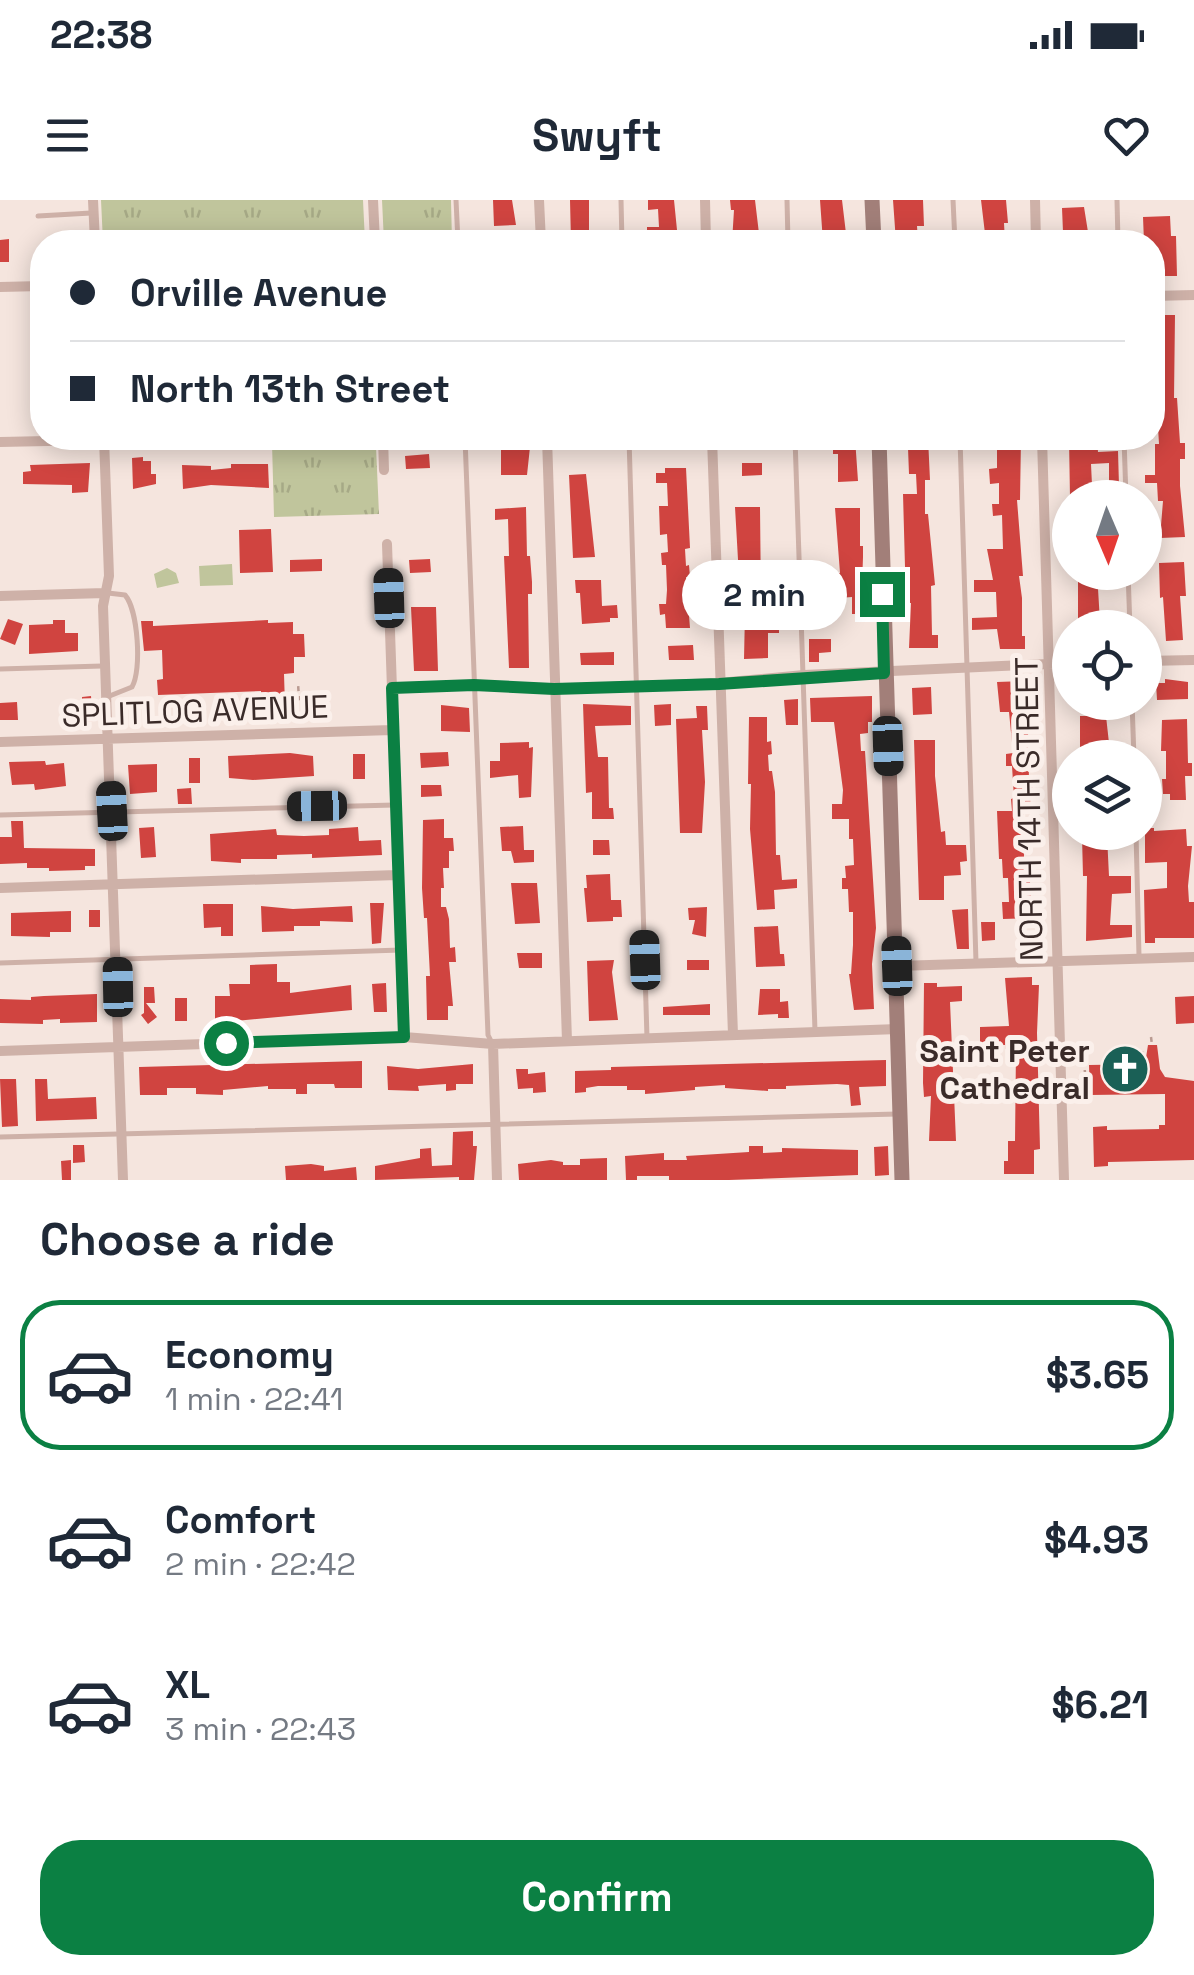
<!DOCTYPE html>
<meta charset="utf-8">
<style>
body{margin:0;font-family:"Space Grotesk",sans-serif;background:#f6f6f7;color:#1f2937;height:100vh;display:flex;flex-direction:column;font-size:38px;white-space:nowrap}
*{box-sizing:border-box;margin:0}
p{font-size:32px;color:#747a83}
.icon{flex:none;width:55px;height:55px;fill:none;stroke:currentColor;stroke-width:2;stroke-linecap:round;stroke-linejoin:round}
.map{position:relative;height:980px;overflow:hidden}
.drawer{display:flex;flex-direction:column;background:#fff;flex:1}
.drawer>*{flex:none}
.banner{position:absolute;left:30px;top:30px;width:1135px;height:220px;border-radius:40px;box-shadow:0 5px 25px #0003;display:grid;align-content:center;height:220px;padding:0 40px;background:#fff}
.needle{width:65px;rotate:178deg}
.controls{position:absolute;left:1052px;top:280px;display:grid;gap:20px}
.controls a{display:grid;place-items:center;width:110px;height:110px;border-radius:50%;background:#fff;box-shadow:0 5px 25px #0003;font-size:50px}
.end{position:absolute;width:45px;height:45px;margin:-22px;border:12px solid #0b8043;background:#fff;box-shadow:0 0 0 5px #fff}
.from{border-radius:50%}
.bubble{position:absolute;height:70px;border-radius:35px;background:#fff;box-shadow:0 5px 25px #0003;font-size:32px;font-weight:600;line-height:70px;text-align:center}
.car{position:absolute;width:30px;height:60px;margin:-30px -15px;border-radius:12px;box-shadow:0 0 8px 2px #0007;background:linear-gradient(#222 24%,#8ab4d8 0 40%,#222 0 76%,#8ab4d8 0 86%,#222 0)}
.banner b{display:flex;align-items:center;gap:35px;height:95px;font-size:38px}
.banner b+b{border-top:2px solid #e0e1e3}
.banner i{width:25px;height:25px;background:#1f2937}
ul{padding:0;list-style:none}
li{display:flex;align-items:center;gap:30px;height:150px;margin:0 20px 15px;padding:0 20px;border:5px solid transparent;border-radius:40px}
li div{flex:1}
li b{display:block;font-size:38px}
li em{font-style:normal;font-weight:600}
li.active{border-color:#0b8043}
li>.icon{width:90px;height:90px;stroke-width:1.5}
h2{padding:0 40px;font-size:45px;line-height:120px}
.primary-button{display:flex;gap:20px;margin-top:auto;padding:20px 40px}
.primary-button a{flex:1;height:115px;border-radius:40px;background:#0b8043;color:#fff;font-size:40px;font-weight:600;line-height:115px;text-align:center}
.status{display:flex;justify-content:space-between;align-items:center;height:70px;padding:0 50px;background:#fff;direction:ltr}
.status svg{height:28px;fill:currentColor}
header{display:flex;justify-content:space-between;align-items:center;height:130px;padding:0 40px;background:#fff;font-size:45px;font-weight:600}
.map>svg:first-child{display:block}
.grass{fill:url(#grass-tufts)}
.green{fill:#c0c59c}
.building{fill:#d04440}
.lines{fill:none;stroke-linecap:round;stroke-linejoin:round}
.path{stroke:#ba9b92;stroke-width:2.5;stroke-dasharray:5 5;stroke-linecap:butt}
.lane{stroke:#ceb1a8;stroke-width:5}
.street{stroke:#ceb1a8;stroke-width:10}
.secondary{stroke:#a27f79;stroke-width:15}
.route{stroke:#0b8043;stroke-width:12}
.labels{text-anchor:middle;stroke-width:10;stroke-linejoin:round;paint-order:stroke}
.street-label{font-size:32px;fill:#3a2b29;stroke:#fbf0eb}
.poi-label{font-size:32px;font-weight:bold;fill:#3a2b29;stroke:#fbf0eb;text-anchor:end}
</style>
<div class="status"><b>22:38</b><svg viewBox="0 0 49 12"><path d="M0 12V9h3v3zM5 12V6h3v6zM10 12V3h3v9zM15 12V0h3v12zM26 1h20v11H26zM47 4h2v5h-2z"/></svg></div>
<header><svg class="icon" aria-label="menu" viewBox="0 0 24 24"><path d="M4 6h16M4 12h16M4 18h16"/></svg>Swyft<svg class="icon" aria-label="heart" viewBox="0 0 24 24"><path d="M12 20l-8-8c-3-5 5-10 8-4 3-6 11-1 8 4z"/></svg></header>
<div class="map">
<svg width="1194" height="980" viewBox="0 0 1194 980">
<defs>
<pattern id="grass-tufts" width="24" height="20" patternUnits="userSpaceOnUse" patternTransform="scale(2.5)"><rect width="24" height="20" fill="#c0c59c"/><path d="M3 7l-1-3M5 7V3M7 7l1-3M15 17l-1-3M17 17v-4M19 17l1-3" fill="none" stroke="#a6a986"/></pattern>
</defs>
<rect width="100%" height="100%" fill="#f5e5de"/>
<!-- grass -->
<path class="grass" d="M101,0H363L365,42H103Z
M382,0H451L452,42H384Z
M372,241L376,247L379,314L274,317L272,243Z"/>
<!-- green -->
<path class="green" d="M232,364L233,385L200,386L199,366Z
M167,368L176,373L179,383L157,388L154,374Z"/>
<!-- building -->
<path class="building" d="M493,0H512L516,25L494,26Z
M570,0H589V42H571Z
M648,0H674L678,40L647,41V27H659L658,9L648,10Z
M730,0H755L760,42H732L734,10H731Z
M820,0H842L847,42H823Z
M893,0H923L924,26H917L918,41L896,42Z
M981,0H1006L1008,23H1004L1005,42H986Z
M1084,7L1088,32H1063L1062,8Z
M1170,16L1171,36H1176L1177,76H1153L1152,42H1144L1143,17Z
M9,39V62H0V40Z
M1152,115H1175L1174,198H1177L1180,243H1185V259H1180V286L1185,337L1160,338L1163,301H1158L1157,283H1145V275H1155V244H1159L1157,211H1154Z
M501,238H524V247H530L527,275H501Z
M833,238H855L858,281L838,282V254H833Z
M900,238H928L930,280H925V314H928L935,385L931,386L932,435H938V448H909L911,403H906L903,294H917L916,274H909L908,248H900Z
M997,238H1021L1020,300H1017L1023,376H1019L1022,398V436H1025V449H1000L997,429L972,430V418L997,417L996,392H974V380H993L987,349H1003L1002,315L993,316L992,304H999V283L990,284L989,269L997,268Z
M1069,238H1097L1098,252L1118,251L1119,286H1109V263L1091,264L1092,285H1096L1097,298H1070Z
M429,254L430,268L406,269L405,256Z
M143,257V261H151V274H156V284L133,289L132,258Z
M90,263L88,292L72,293V285L23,284V272L31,271L30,265Z
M742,263H762V275L742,276Z
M231,264H268L269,288L211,285L183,289L182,265L211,266V270L231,268Z
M665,268H686L690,348L685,349L686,366L689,365L690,377H686L690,428H666L665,414L660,415L659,404H666L667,390L666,365H662L661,353L668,352L667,334L660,335L659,306H668L667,283H656V273H665Z
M586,274L595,357L573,358L569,275Z
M526,307L527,356H530L532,382V394H528L529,468H509L504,356H509L508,319L495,320V309Z
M735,307H760L761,401H767V421H779V433H768V458L744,459L745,412H741Z
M835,308H860V346H863V357L862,385H865L868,414H852V397L839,398L838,383H834V373H840Z
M271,329L273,372L240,373L239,330Z
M322,359V371L290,372V360Z
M430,359L431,372L410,373L409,360Z
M1184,362L1186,396H1180L1183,440L1166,441L1163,397L1160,398L1159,363Z
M1078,372H1097L1100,422H1078Z
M575,380H601L602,406L617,405L618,418H610V422L582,424L580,393H576Z
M411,407H436L438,471H414Z
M8,419L23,424L15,445L0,439Z
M53,420H65V433H78V451L29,454V425L53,424Z
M268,420V423L293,422V434H304L305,457H294V473L284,474L285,506H267V501L261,502V491L158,495L157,480L163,479L162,450L144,451L141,421H153V426Z
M809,439H831V452L819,453V462H809Z
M693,445L694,460H669L668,446Z
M614,452V465H581L580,453Z
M1165,479L1188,482V499L1157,500L1156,483H1165Z
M1027,481L1029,581H1033V594H1030L1031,609H1024V659L1025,682H1030L1032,718L1003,719L1002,702H1009L1008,678H1003L1002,659H999L997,611H1012L1011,599L1014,598L1012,566H1006V554L1013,553L1009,512H1000L997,482Z
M931,487L932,514L913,515L912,488Z
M91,496L93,521L83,522L82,497Z
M872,496V522H868V533L860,534L861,551H865L876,728L872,764L874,809L854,810L849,774H851L853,745V712H849L848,689H842V678H846L845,666L854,665L853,639H849V619H832V604H842L843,590L834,522H811L810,498Z
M798,499V525H786L784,500Z
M17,502L18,520H0V503Z
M583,504L631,506V525L595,526L598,557H608L609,608H613L614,619H592V592L586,593Z
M671,504V525L655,526L654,505Z
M441,505L469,508L470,532L441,531Z
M696,506H707L708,530H702L705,582L702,633H680L676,519L697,518Z
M1080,516H1106L1110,552H1080Z
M749,517H767V542L771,541L772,554L768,555L769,571H772L775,592L776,655H780L782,680L797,679V688L774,690L775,709L757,710L750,629L751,584H748Z
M1187,519L1188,563H1192V576H1185L1186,600H1170V594H1163L1162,579H1166V551H1161L1162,520Z
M914,540H935V576L941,632L945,631L946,645H966L967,661L960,662L961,675L944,676V700H919Z
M529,542V548L533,547L531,597L519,598L518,575L490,578V561H500V543Z
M448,552L449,566L421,568L420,553Z
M290,553L313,556L314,576L253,580L229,578L228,556Z
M353,554H365V579H353Z
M189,558H200V583H189Z
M45,561L46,565L64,563L66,586L35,590L34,584L12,585L9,562Z
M157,564V592L130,594L128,565Z
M421,585H441L442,596L421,597Z
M191,588L192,604H178L177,589Z
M444,619V638H453L454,651H449V668H443L444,688H441V707H446L449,719L450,748L455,747L456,762H449L453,806H448V820H427L426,776H430L427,718H424L422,688L423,620Z
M11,621H23L24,648L95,649V666H85V670L49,671V668H27V663L0,664V637H12Z
M523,626L524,650H534V662L514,663L511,651H502L500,627Z
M154,627L156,657L141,658L139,628Z
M358,627L359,641L381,640L382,655L312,658V654L277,655V659H241V663L211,661L210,634L276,629L277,635L304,636L329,635V629Z
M1145,628H1154V631L1186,629L1187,646H1192L1188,686L1189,702H1194V738H1155V743H1145L1144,690L1167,688V662L1145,663Z
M1082,636H1107L1109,676H1131V693L1112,694L1110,725H1132V737L1086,741L1087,676H1083Z
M593,640H609L610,655H593Z
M610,674L611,700H621L622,717H613V721L587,722L584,688H587L586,675Z
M511,683H537L540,723L515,724Z
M370,703H384L381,743L372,744Z
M203,704H233V736H221V727L204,728Z
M261,706L293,709L352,706L353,722L320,721V726H294V731L262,732Z
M707,707L706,737L692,734L695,720H689L688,708Z
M968,709L969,749H957L952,710Z
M89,710H100V727H89Z
M71,711V732H50V737L11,736V713Z
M981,722H995V740L982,741Z
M778,726L780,754H784L785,766L756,767L754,727Z
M517,753H542V768H519Z
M614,760L612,772L618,820L589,821L587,761Z
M687,760H709V770H687Z
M277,764V782H290V793L351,785L352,810L215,823V796H230L229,784H250V765Z
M1032,777V785H1039L1037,833L1040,949L1034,950V974H1004V961H1008V941H1015L1016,849H1005V845H980V827L1009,826L1005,778Z
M386,783L387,812H374L372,784Z
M924,783H937V787L962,786V801L950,802L956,941H929L931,896L924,897L923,883Z
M144,787H154L155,803H146L157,817L148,824L141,815L144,813Z
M760,789H780V802L788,801L789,818H778V814L758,815Z
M97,794V822L60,823V819L43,820V824L0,823V799L31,800V797L44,796Z
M1194,796V823L1176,824L1175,797Z
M175,798H187V821H175Z
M710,804V815H663V807Z
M1148,845H1157L1160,869L1165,877L1194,881V960L1108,962V966L1094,967L1093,927L1107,926V930L1159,929V925H1165V894L1090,895L1089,865L1145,864Z
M886,860V886L859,887L861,905L851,906L849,885L837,884L786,886V889H768V891L725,888V885L695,887V890L645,894V890H627V886H598L586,888V892L575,893V871L611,870V867Z
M362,861V888H335L334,884H307V894H296V889H268V886L223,890V895L196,894V888H167V895H140L139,867Z
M473,864V884H456V890L446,891V884L418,886L419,891L388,890L387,866L418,869Z
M516,869H528V874L545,872L546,892L533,893V888L518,889Z
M0,879H16L18,926L2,927Z
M35,879H47L48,899L96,897L97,919L36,921Z
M473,931V946H477L474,980H459V977L375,980V966L420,958V949L431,948L432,966L452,965L453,932Z
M73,945H84L85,962L73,963Z
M749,946H763V953L782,952V948L858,950V975L729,980H669V976H637V980H626L625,956L664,953V960H687L686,956L749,952Z
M888,946L889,975L875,976L874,947Z
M607,958V980H519L518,964L551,960L563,962V965H580V959Z
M71,960V980H62L61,961Z
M311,964L324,966V971L356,967L357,980H286L285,966Z"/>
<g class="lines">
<!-- path -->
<path class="path" d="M265,523V508L290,507L299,499L298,483
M1151,837L1152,845
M1133,850H1142V855
M1126,852L1142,860
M1077,857H1084L1086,890
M1134,862L1142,861
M1078,881L1090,880"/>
<!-- lane -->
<path class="lane" d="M456,0L458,42
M621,0L622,42
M787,0L788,42
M953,0L955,42
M1117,0L1118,42
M38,16L91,13
M465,238L488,835L491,841
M629,238L647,838
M795,238L815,831
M960,238L976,762
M1124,238L1126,298
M1128,372L1130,428
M0,469L102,466
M107,497L132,487C142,470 138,410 125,395L108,393
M1132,502L1134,558
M0,615L395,605
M1136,632L1139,756
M0,763L401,750
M0,937L897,914"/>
<!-- street -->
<path class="street" d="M93,0L95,42
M373,0L375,42
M539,0L541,42
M705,0L706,42
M1035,0L1036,42
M0,87L42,86
M1152,96L1194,95
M104,238L109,376L103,406L123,980
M383,238L384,270
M547,238L567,841
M712,238L733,835
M1042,238L1064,980
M0,242L192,238
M387,344L404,837
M0,396L105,393
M1145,461L1194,460
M392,488L474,485L554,489L719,483L804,475L1070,463
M0,542L392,530
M0,688L397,675
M897,766L1194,757
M493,844L497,980
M0,851L404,837L493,844L898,829"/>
<!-- secondary -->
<path class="secondary" d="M872,0L874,42
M879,238L902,980"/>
</g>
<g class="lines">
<!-- route -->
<path class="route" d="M226,843L404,837L392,488L474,485L554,489L719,484L884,473L882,394"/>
</g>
<!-- icons -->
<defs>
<g id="church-disc" transform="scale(2.5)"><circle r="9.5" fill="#1a6056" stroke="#fbf0eb"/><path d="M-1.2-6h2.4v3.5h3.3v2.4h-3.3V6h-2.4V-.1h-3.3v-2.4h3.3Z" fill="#fff"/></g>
</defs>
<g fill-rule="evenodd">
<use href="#church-disc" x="1125" y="869"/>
</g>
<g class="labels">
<!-- street labels -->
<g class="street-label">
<text transform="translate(195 511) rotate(-2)" y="11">SPLITLOG AVENUE</text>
<text transform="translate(1029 609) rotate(-91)" y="11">NORTH 14TH STREET</text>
</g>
<!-- poi labels -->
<g class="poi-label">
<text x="1090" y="862">Saint Peter<tspan x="1090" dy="37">Cathedral</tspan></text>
</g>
</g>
</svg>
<div class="controls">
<a><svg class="needle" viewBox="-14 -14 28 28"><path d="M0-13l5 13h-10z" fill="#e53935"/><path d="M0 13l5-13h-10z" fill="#747a83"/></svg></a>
<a><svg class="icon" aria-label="locate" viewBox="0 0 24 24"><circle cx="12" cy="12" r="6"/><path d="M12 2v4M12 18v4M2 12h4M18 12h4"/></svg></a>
<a><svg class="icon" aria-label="layers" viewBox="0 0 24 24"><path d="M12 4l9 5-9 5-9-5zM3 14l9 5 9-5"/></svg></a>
</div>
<i class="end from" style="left:226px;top:843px"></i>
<i class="end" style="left:882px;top:394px"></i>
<div class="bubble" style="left:682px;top:360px;width:165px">2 min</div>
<i class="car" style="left:389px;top:398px;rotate:358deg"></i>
<i class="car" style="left:888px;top:546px;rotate:178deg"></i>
<i class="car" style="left:317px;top:606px;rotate:269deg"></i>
<i class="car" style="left:112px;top:611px;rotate:357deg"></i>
<i class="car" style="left:645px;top:760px;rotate:358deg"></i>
<i class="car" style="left:897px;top:766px;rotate:358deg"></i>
<i class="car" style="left:118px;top:787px;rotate:359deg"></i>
<div class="banner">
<b><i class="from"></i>Orville Avenue</b>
<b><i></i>North 13th Street</b>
</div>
</div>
<section class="drawer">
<h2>Choose a ride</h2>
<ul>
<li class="active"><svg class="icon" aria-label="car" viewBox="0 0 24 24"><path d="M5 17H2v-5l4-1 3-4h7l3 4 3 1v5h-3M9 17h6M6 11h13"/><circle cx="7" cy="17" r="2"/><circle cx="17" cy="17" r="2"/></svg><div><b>Economy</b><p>1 min · 22:41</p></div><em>$3.65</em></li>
<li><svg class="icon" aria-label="car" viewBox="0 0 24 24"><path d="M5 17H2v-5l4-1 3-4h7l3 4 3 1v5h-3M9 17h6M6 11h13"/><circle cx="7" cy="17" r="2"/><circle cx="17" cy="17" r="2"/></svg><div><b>Comfort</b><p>2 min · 22:42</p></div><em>$4.93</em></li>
<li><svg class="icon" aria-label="car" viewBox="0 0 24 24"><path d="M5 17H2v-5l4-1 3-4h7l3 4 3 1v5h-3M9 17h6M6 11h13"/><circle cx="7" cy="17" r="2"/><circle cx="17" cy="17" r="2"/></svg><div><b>XL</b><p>3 min · 22:43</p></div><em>$6.21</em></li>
</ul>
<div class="primary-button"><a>Confirm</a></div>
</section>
